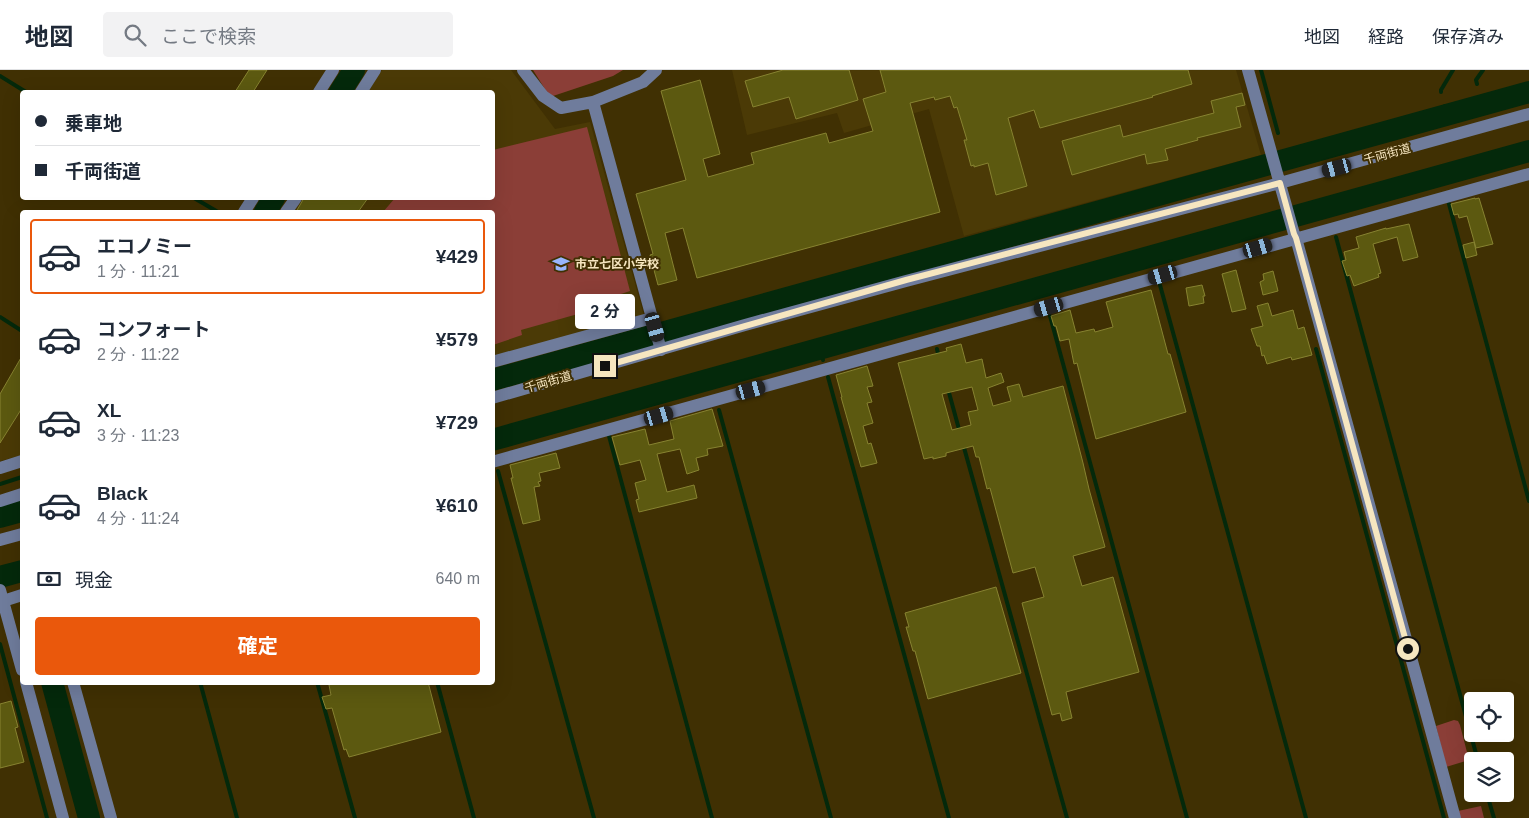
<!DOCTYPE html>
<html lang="ja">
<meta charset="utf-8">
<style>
body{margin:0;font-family:Helvetica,"Noto Sans JP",sans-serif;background:#f2f2f3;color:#1f2937;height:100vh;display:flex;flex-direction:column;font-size:19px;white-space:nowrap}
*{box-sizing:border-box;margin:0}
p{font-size:16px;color:#747a83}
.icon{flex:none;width:28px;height:28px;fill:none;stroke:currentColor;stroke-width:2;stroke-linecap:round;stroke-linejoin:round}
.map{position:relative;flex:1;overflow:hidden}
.side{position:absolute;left:20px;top:140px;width:475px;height:475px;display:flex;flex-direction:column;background:#fff;border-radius:5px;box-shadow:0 5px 20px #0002}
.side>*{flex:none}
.top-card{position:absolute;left:20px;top:20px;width:475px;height:110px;border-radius:5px;box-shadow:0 5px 20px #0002;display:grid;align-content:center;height:110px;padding:0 15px;background:#fff}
.controls{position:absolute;left:1464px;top:622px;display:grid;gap:10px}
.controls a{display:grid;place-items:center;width:50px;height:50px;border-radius:5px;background:#fff;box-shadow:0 5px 20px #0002;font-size:25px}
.end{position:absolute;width:22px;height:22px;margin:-11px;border:6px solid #f6e6c0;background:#111;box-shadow:0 0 0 2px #111}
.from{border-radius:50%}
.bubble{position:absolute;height:35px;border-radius:5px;background:#fff;box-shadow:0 5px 20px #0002;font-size:16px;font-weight:700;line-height:35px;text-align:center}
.car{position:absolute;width:15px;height:30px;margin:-15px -8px;border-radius:6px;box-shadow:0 0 4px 1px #0007;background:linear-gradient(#222 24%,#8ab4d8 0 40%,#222 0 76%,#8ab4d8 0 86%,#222 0)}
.top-card b{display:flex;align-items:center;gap:18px;height:48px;font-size:19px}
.top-card b+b{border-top:1px solid #e0e1e3}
.top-card i{width:12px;height:12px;background:#1f2937}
ul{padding:9px 0 0;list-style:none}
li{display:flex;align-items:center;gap:15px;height:75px;margin:0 10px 8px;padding:0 5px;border:2px solid transparent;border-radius:5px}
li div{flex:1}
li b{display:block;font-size:19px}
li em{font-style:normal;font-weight:700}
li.on{border-color:#ea580c}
li>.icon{width:45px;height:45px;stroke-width:1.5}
.pay{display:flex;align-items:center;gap:12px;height:55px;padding:0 15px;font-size:19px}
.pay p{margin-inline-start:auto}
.button{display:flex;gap:10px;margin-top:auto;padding:10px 15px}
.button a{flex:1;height:58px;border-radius:5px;background:#ea580c;color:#fff;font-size:20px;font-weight:700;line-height:58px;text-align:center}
header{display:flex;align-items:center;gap:30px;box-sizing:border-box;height:70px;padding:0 25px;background:#fff;border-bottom:1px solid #e0e1e3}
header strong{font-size:24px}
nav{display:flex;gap:28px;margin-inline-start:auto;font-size:18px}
.search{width:350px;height:45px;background:#f2f2f3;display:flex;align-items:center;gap:12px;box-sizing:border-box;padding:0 18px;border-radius:5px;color:#747a83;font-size:19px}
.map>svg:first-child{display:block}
.built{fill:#4b3a06}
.green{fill:#8b3e37}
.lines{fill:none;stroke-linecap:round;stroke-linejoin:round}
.stream{stroke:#04290b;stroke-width:4}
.river{stroke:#04290b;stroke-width:22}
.building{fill:#5c5910;stroke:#878331;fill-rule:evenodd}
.minor{stroke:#6f7c9c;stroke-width:12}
.route{stroke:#f6e6c0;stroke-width:6}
.labels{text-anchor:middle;stroke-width:4;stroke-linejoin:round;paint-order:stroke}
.street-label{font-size:12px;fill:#f6e6c0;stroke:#403003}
.poi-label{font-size:12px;font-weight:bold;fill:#f6e6c0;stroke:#403003;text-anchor:start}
</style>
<header>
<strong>地図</strong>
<div class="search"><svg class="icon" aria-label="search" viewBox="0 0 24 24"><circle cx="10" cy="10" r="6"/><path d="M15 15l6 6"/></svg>ここで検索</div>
<nav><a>地図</a><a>経路</a><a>保存済み</a></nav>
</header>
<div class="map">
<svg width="1529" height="748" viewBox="0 0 1529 748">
<rect width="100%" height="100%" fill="#403003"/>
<!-- built -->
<path class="built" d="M382,0H511L555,59L590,52L644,246L493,287L492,142H292L302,128H492V22H368Z
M732,0H1236L1261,85L964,166L929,39L844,63L837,43L747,65Z
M22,290V385L0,391V326Z"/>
<!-- green -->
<path class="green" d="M533,0H623L613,6L550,27Z
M587,57L630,221L615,226L617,233L521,260L522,265L493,275L492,142H383L395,128H492L493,80Z
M1454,650L1458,651L1460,655L1469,690L1446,697L1436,656Z
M1481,736L1484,748H1460L1458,741Z"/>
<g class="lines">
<!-- stream -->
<path class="stream" d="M1261,0L1278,63
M0,6L26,22
M1477,14L1476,10L1483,0
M1441,22V20L1453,0
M1481,28L1483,35
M1445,36L1447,45
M1441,106L1443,111
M194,128L218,142
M1449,134L1529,431
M1328,137L1330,143
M1336,167L1478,691
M1151,186L1153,191
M1160,215L1306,748
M1042,217L1043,223
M1050,246L1187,748
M0,247L22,261
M929,248L930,254
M820,279L823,290
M937,279L939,288
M1316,279L1444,748
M828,307L949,748
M711,309L712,314
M948,319L960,363
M602,339L603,343
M719,340L831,748
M609,366L712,748
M963,374L1067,748
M498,401L594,748
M0,414L22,407
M0,574L47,748
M200,612L237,748
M317,612L355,748
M437,612L474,748
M1487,724L1494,748"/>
<!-- river -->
<path class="river" d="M340,22L354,0
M265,142L274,128
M492,310L1529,22
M492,370L1529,81
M0,447L22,441
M0,507L22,501
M52,612L89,748"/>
</g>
<!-- building -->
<path class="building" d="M249,0H267L253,22H235Z
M783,0H849L858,30L796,49L789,27L753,37L745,11Z
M880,0H1188L1192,14L1152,26L1153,27L1040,58L1034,40L1008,48L1027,116L996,125L988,93L974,97V95L971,96L964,70H967L957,37L954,38L950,26L935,30L934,27L910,33L940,142L697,208L683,158L665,163L677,210L658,215L650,185L653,184L636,124L686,110L661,21L700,10L720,84L703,89L708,107L754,94L751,83L826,63L829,73L873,61L863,29L886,22Z
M1242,23L1245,35L1236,37L1241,57L1197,68L1198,70L1165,79L1168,90L1147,94L1145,84L1072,105L1062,71L1120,55L1123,67L1214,43L1211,31Z
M304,128H368L358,142H296Z
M1475,128V129L1479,128L1493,174L1476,178L1467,146L1459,148L1458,144L1454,145L1451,134Z
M1409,154L1418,187L1403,191L1397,167L1373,174L1381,203L1378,204L1379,207L1354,216L1350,205L1347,206L1342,191L1346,190L1344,182L1359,178L1356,167L1386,158V159Z
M1474,172L1477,185L1466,188L1463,175Z
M1236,200L1246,239L1232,242L1222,204Z
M1273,201L1278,221L1263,225L1260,212L1264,210L1263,204Z
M1202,215L1205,226H1203L1204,233L1189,236L1186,218Z
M1151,220L1168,284H1170L1186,342L1096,369L1077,293L1074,294L1069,269L1060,271L1056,256H1054L1051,246L1070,240L1076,263L1094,259L1095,262L1113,257L1106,232Z
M1268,233L1272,246L1293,240L1298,259L1304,257L1312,285L1292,290L1291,287L1267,294L1264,285L1262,286L1260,276H1257L1251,259L1263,256L1257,236Z
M961,274L966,293L982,289L986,308L1001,303L1004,312L988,318L993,336L1011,331L1007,317L1019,314L1023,327L1063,316L1083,393L1089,419L1105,477L1073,486L1082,516L1113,507L1139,602L1066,622L1072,648L1062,651L1060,643L1052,645L1022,533L1044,527L1035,497L1013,503L990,418L987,419L979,387H976L973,376L946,383V386L933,389V387L924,389L898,293L947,281L946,278ZM972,317L978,340L968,342L971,355L952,360L942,324Z
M22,286V338L0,373V324Z
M867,296L873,316L867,317L872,332L867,333L873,353L863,356L868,374L871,373L877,393L861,397L841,327H842L836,305Z
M712,339L723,376L707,379L708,385L696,388L699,400L687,404L680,379L657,384L667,422L694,415L697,428L639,442L636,430L639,429L635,413L646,410L640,390L620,395L612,367L645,359L649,375L674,369L670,351Z
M556,383L560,398L539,403L541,411L538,412L540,416L534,417L540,450L523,454L511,408H513L510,395Z
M996,517L1021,603L928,629L915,581H913L906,557H909L905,543Z
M339,612H428L441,662L349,687L346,679L344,680L332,638L326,639L322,627L331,625L329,615Z
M11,631L18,657L15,658L24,692L0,698V634Z"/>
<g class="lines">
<!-- minor -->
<path class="minor" d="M523,0L543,26L561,38L593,32L652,248
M1248,0L1294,164L1296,168L1455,748
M319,22L333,0
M361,22L375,0
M593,32L643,12L656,0
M244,142L253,128
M286,142L296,128
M492,292L652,248L661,280
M492,328L745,255L906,211L1280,113L1529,44
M492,392L1529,104
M0,398L22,391
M0,431L22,424
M0,470L22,464
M0,520L22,600
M0,532L22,525
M26,612L63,748
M73,612L111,748"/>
</g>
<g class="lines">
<!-- route -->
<path class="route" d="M605,296L906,210L1280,113L1294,164L1296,168L1408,579"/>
</g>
<!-- icons -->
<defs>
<g id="school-bare" transform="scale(1.35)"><path d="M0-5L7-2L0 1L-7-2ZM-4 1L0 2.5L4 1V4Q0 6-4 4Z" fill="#98b5fd" stroke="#403003" stroke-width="2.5" paint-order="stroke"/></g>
</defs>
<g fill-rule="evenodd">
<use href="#school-bare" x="561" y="194"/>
</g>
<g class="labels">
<!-- street labels -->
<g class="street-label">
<text transform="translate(1387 84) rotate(-15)" y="4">千両街道</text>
<text transform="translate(548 312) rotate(-16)" y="4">千両街道</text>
</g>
<!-- poi labels -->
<g class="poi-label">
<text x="575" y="198">市立七区小学校</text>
</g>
</g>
</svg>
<div class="controls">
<a><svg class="icon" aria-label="locate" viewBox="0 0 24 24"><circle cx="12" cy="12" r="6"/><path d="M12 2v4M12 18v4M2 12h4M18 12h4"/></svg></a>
<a><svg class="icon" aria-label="layers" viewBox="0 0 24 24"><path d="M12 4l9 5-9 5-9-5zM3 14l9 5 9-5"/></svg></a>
</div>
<i class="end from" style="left:1408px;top:579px"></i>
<i class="end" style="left:605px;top:296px"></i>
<div class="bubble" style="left:575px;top:224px;width:60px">2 分</div>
<i class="car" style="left:1337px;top:98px;rotate:255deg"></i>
<i class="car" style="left:1258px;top:178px;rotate:74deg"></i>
<i class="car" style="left:1163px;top:205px;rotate:254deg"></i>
<i class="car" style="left:1049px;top:237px;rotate:254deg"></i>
<i class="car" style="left:655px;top:257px;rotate:164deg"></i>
<i class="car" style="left:751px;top:320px;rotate:75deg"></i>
<i class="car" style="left:659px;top:346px;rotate:74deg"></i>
<div class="top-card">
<b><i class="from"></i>乗車地</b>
<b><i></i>千両街道</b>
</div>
<section class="side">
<ul>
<li class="on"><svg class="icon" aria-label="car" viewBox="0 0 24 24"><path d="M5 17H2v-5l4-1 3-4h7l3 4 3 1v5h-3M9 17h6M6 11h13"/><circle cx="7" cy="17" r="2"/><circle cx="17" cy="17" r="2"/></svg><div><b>エコノミー</b><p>1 分 · 11:21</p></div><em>¥429</em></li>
<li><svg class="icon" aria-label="car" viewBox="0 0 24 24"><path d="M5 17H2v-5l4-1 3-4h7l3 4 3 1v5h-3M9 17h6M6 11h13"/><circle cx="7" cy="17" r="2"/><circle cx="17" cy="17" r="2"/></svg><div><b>コンフォート</b><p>2 分 · 11:22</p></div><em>¥579</em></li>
<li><svg class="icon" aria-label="car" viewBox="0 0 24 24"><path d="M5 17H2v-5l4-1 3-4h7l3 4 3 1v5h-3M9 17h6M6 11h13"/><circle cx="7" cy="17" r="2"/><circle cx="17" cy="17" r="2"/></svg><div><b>XL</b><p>3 分 · 11:23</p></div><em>¥729</em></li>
<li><svg class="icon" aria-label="car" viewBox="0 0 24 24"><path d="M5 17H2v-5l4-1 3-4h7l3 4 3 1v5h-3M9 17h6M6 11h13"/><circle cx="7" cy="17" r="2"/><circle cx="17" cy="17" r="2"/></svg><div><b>Black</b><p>4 分 · 11:24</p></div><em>¥610</em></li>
</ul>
<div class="pay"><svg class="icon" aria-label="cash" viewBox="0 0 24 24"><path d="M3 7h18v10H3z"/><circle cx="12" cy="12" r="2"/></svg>現金<p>640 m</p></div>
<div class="button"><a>確定</a></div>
</section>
</div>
